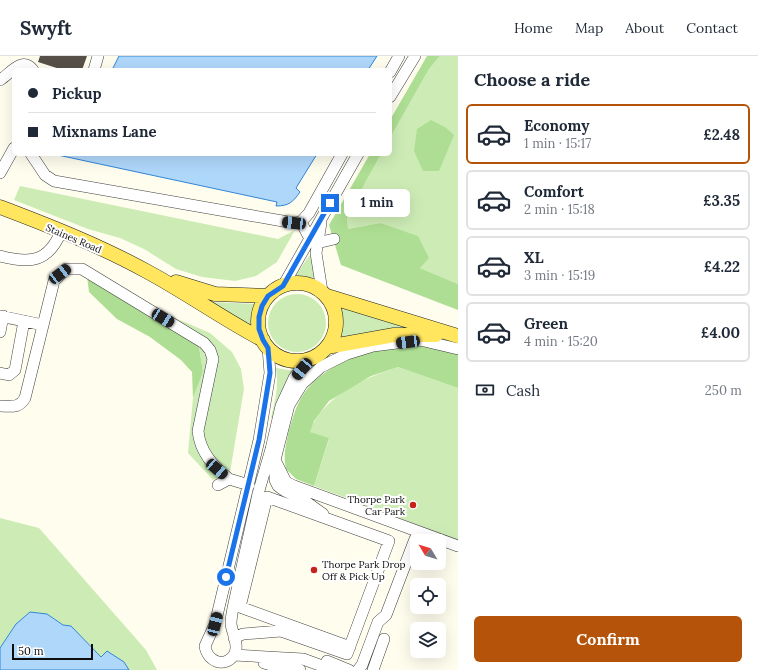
<!DOCTYPE html>
<meta charset="utf-8">
<style>
body{margin:0;font-family:Lora,serif;background:#f2f2f3;color:#1f2937;height:100vh;display:flex;flex-direction:column;font-size:15px;white-space:nowrap}
*{box-sizing:border-box;margin:0}
p{font-size:13px;color:#747a83}
.icon{flex:none;width:22px;height:22px;fill:none;stroke:currentColor;stroke-width:2;stroke-linecap:round;stroke-linejoin:round}
.map{position:relative;flex:1;overflow:hidden}
.side{display:flex;flex-direction:column;background:#fff;width:300px}
.side>*{flex:none}
.banner{position:absolute;left:12px;top:12px;width:380px;height:88px;border-radius:6px;box-shadow:0 4px 16px #0002;display:grid;align-content:center;height:88px;padding:0 16px;background:#fff}
.needle{width:26px;rotate:308deg}
.fabs{position:absolute;left:410px;top:478px;display:grid;gap:8px}
.fabs a{display:grid;place-items:center;width:36px;height:36px;border-radius:6px;background:#fff;box-shadow:0 4px 16px #0002;font-size:20px}
.scale{position:absolute;left:12px;bottom:10px;width:81px;box-sizing:border-box;padding-left:4px;border:2px solid #0d0d0d;border-top:0;font-size:11px;line-height:14px;white-space:nowrap;color:#0d0d0d;-webkit-text-stroke:3px #fff;paint-order:stroke}
.end{position:absolute;width:18px;height:18px;margin:-9px;border:5px solid #1a73e8;background:#fff;box-shadow:0 0 0 2px #fff}
.from{border-radius:50%}
.bubble{position:absolute;height:28px;border-radius:6px;background:#fff;box-shadow:0 4px 16px #0002;font-size:13px;font-weight:700;line-height:28px;text-align:center}
.car{position:absolute;width:12px;height:24px;margin:-12px -6px;border-radius:5px;box-shadow:0 0 3px 1px #0007;background:linear-gradient(#222 24%,#8ab4d8 0 40%,#222 0 76%,#8ab4d8 0 86%,#222 0)}
.banner b{display:flex;align-items:center;gap:14px;height:38px;font-size:15px}
.banner b+b{border-top:1px solid #e0e1e3}
.banner i{width:10px;height:10px;background:#1f2937}
ul{padding:0;list-style:none}
li{display:flex;align-items:center;gap:12px;height:60px;margin:0 8px 6px;padding:0 8px;border:2px solid #e0e1e3;border-radius:6px}
li div{flex:1}
li b{display:block;font-size:15px}
li em{font-style:normal;font-weight:700}
li.current{border-color:#b45309}
li>.icon{width:36px;height:36px;stroke-width:1.5}
h2{padding:0 16px;font-size:18px;line-height:48px}
.pay{display:flex;align-items:center;gap:10px;height:44px;padding:0 16px;font-size:15px}
.pay p{margin-inline-start:auto}
.cta{display:flex;gap:8px;margin-top:auto;padding:8px 16px}
.cta a{flex:1;height:46px;border-radius:6px;background:#b45309;color:#fff;font-size:16px;font-weight:700;line-height:46px;text-align:center}
header{display:flex;align-items:center;gap:24px;box-sizing:border-box;height:56px;padding:0 20px;background:#fff;border-bottom:1px solid #e0e1e3}
header strong{font-size:19px}
nav{display:flex;gap:22px;margin-inline-start:auto;font-size:14px}
main{display:flex;flex:1;min-height:0}
.map>svg:first-child{display:block}
.green{fill:#cdecb5}
.forest{fill:#aede93}
.water{fill:#afd7fa;stroke:#3185d6}
.building{fill:#575049}
.lines{fill:none;stroke-linecap:round;stroke-linejoin:round}
.minor-casing{stroke:#404040;stroke-width:12}
.major-casing{stroke:#1e1e1e;stroke-width:15}
.minor{stroke:#fff;stroke-width:11}
.major{stroke:#ffe65e;stroke-width:14}
.route{stroke:#1a73e8;stroke-width:5}
.poi-dot{fill:#c7231c;stroke:#fff;stroke-width:1.5}
.labels{text-anchor:middle;stroke-width:4;stroke-linejoin:round;paint-order:stroke}
.street-label{font-size:10px;fill:#0d0d0d;stroke:#fff}
.poi-label{font-size:10px;fill:#0d0d0d;stroke:#fff;text-anchor:end}
</style>
<header>
<strong>Swyft</strong>
<nav><a>Home</a><a>Map</a><a>About</a><a>Contact</a></nav>
</header>
<main>
<div class="map">
<svg width="458" height="614" viewBox="0 0 458 614">
<rect width="100%" height="100%" fill="#fffdee"/>
<!-- green -->
<path class="green" d="M440,0H458V228L420,212L380,167L348,173L347,160L381,98H390V82L429,13Z
M20,130L278,183L295,174L277,206L256,220L235,225L202,221L176,213L144,193L120,182L88,173L14,144Z
M312,196L316,227L304,222L294,221Z
M268 267a29 29 0 1 1 58 0a29 29 0 1 1-58 0Z
M210,246L257,248L252,272Z
M337,248L418,272L338,283L341,259Z
M173,261L210,277L232,296L241,313L244,333L230,416L213,424L188,397L193,342L203,316L199,291Z
M398,311L458,332V484L314,430L329,383L309,376C325,339 362,323 398,311Z
M276,312L294,315L273,363L271,362C275,345 279,330 276,312Z
M0,462L39,472L146,594L157,614H129C123,602 114,598 101,601L71,570L63,569L47,558L30,556L16,568L0,592Z"/>
<!-- forest -->
<path class="forest" d="M427,0H440L429,13L390,82V64Z
M431,64L445,71L454,79L439,115H423L414,95L417,73Z
M370,98H381L347,160L348,173L380,167L418,180L429,202L420,212L458,228V254L341,209L329,169Z
M86,212L173,261L199,291L203,316L193,342L192,316L181,304L150,281L117,263L89,236Z
M396,287L458,293V332L398,311L371,320L329,345L314,365L310,376L329,382L314,430L296,423L286,413C283,398 286,389 289,374C292,365 294,356 298,348C314,312 362,296 396,287Z"/>
<!-- water -->
<path class="water" d="M119,0H377L368,14H112Z
M53,98H317L296,132L300,136C293,146 289,150 276,150L277,146Z
M30,556L47,558L63,569L71,570L101,601L107,595L124,606L129,614H0V592L16,568Z"/>
<!-- building -->
<path class="building" d="M40,0H87L82,14H63L38,6Z"/>
<g class="lines">
<!-- minor casing -->
<g class="minor-casing">
<path id="minor" d="M94,14L98,0
M390,16L399,0
M0,24C11,17 22,0 33,14
M390,41L415,0
M31,98L45,119L54,125L294,167L301,166L309,157L342,98
M0,117L14,92
M301,166L309,181L317,187L334,183
M321,167L316,197L322,235
M0,200C31,208 48,206 61,176
M283,230L358,98
M0,260L43,269
M0,276L3,260
M268,292L270,317L259,384L215,568L205,590C207,605 224,613 234,599C240,590 232,577 231,568C231,563 232,557 233,552L258,438L271,393L281,350L294,322L309,303
M0,317L9,319L15,314L24,265
M0,350C10,350 19,353 25,342L54,225L66,213H82L204,287L210,294L213,303L198,375C200,396 213,410 229,423
M276,406L286,426L294,430L458,490
M218,429L229,423L249,429
M323,458L302,443L285,435L278,430L275,424V404L289,349L302,328L321,311L347,298L373,290L420,284L458,293
M234,582L243,578L281,575L347,598L389,485L267,441L240,551L350,591
M234,599L303,603L333,614
M327,605L349,614
M264,607L288,614
M281,610L300,614
M358,614L362,609L378,566L386,559L415,483
M373,614L384,583"/>
</g>
<!-- major casing -->
<g class="major-casing">
<path id="major" d="M0,151C50,170 101,190 148,216C187,237 223,263 263,284
M176,226L215,238L268,240
M258 266a39 39 0 1 1 78 0a39 39 0 1 1-78 0Z
M327,240L458,280
M327,291L394,279H436"/>
</g>
<!-- minor -->
<use href="#minor" class="minor"/>
<!-- major -->
<use href="#major" class="major"/>
</g>
<g class="lines">
<!-- route -->
<path class="route" d="M226,521L259,384L270,317L268,292L263,284L259,273V261L262,250L268,240L283,230L330,147"/>
</g>
<!-- markers -->
<g class="poi-dot">
<circle cx="413" cy="449" r="4"/>
<circle cx="314" cy="514" r="4"/>
</g>
<g class="labels">
<!-- street labels -->
<g class="street-label">
<text transform="translate(74 182) rotate(23)" y="4">Staines Road</text>
</g>
<!-- poi labels -->
<g class="poi-label">
<text x="405" y="447">Thorpe Park<tspan x="405" dy="12">Car Park</tspan></text>
<text x="322" y="512" text-anchor="start">Thorpe Park Drop<tspan x="322" dy="12">Off &amp; Pick Up</tspan></text>
</g>
</g>
</svg>
<div class="fabs">
<a><svg class="needle" viewBox="-14 -14 28 28"><path d="M0-13l5 13h-10z" fill="#e53935"/><path d="M0 13l5-13h-10z" fill="#747a83"/></svg></a>
<a><svg class="icon" aria-label="locate" viewBox="0 0 24 24"><circle cx="12" cy="12" r="6"/><path d="M12 2v4M12 18v4M2 12h4M18 12h4"/></svg></a>
<a><svg class="icon" aria-label="layers" viewBox="0 0 24 24"><path d="M12 4l9 5-9 5-9-5zM3 14l9 5 9-5"/></svg></a>
</div>
<div class="scale">50 m</div>
<i class="end from" style="left:226px;top:521px"></i>
<i class="end" style="left:330px;top:147px"></i>
<div class="bubble" style="left:344px;top:133px;width:66px">1 min</div>
<i class="car" style="left:294px;top:167px;rotate:276deg"></i>
<i class="car" style="left:60px;top:218px;rotate:53deg"></i>
<i class="car" style="left:163px;top:262px;rotate:121deg"></i>
<i class="car" style="left:408px;top:286px;rotate:263deg"></i>
<i class="car" style="left:302px;top:313px;rotate:219deg"></i>
<i class="car" style="left:217px;top:413px;rotate:130deg"></i>
<i class="car" style="left:215px;top:568px;rotate:14deg"></i>
<div class="banner">
<b><i class="from"></i>Pickup</b>
<b><i></i>Mixnams Lane</b>
</div>
</div>
<section class="side">
<h2>Choose a ride</h2>
<ul>
<li class="current"><svg class="icon" aria-label="car" viewBox="0 0 24 24"><path d="M5 17H2v-5l4-1 3-4h7l3 4 3 1v5h-3M9 17h6M6 11h13"/><circle cx="7" cy="17" r="2"/><circle cx="17" cy="17" r="2"/></svg><div><b>Economy</b><p>1 min · 15:17</p></div><em>£2.48</em></li>
<li><svg class="icon" aria-label="car" viewBox="0 0 24 24"><path d="M5 17H2v-5l4-1 3-4h7l3 4 3 1v5h-3M9 17h6M6 11h13"/><circle cx="7" cy="17" r="2"/><circle cx="17" cy="17" r="2"/></svg><div><b>Comfort</b><p>2 min · 15:18</p></div><em>£3.35</em></li>
<li><svg class="icon" aria-label="car" viewBox="0 0 24 24"><path d="M5 17H2v-5l4-1 3-4h7l3 4 3 1v5h-3M9 17h6M6 11h13"/><circle cx="7" cy="17" r="2"/><circle cx="17" cy="17" r="2"/></svg><div><b>XL</b><p>3 min · 15:19</p></div><em>£4.22</em></li>
<li><svg class="icon" aria-label="car" viewBox="0 0 24 24"><path d="M5 17H2v-5l4-1 3-4h7l3 4 3 1v5h-3M9 17h6M6 11h13"/><circle cx="7" cy="17" r="2"/><circle cx="17" cy="17" r="2"/></svg><div><b>Green</b><p>4 min · 15:20</p></div><em>£4.00</em></li>
</ul>
<div class="pay"><svg class="icon" aria-label="cash" viewBox="0 0 24 24"><path d="M3 7h18v10H3z"/><circle cx="12" cy="12" r="2"/></svg>Cash<p>250 m</p></div>
<div class="cta"><a>Confirm</a></div>
</section>
</main>
